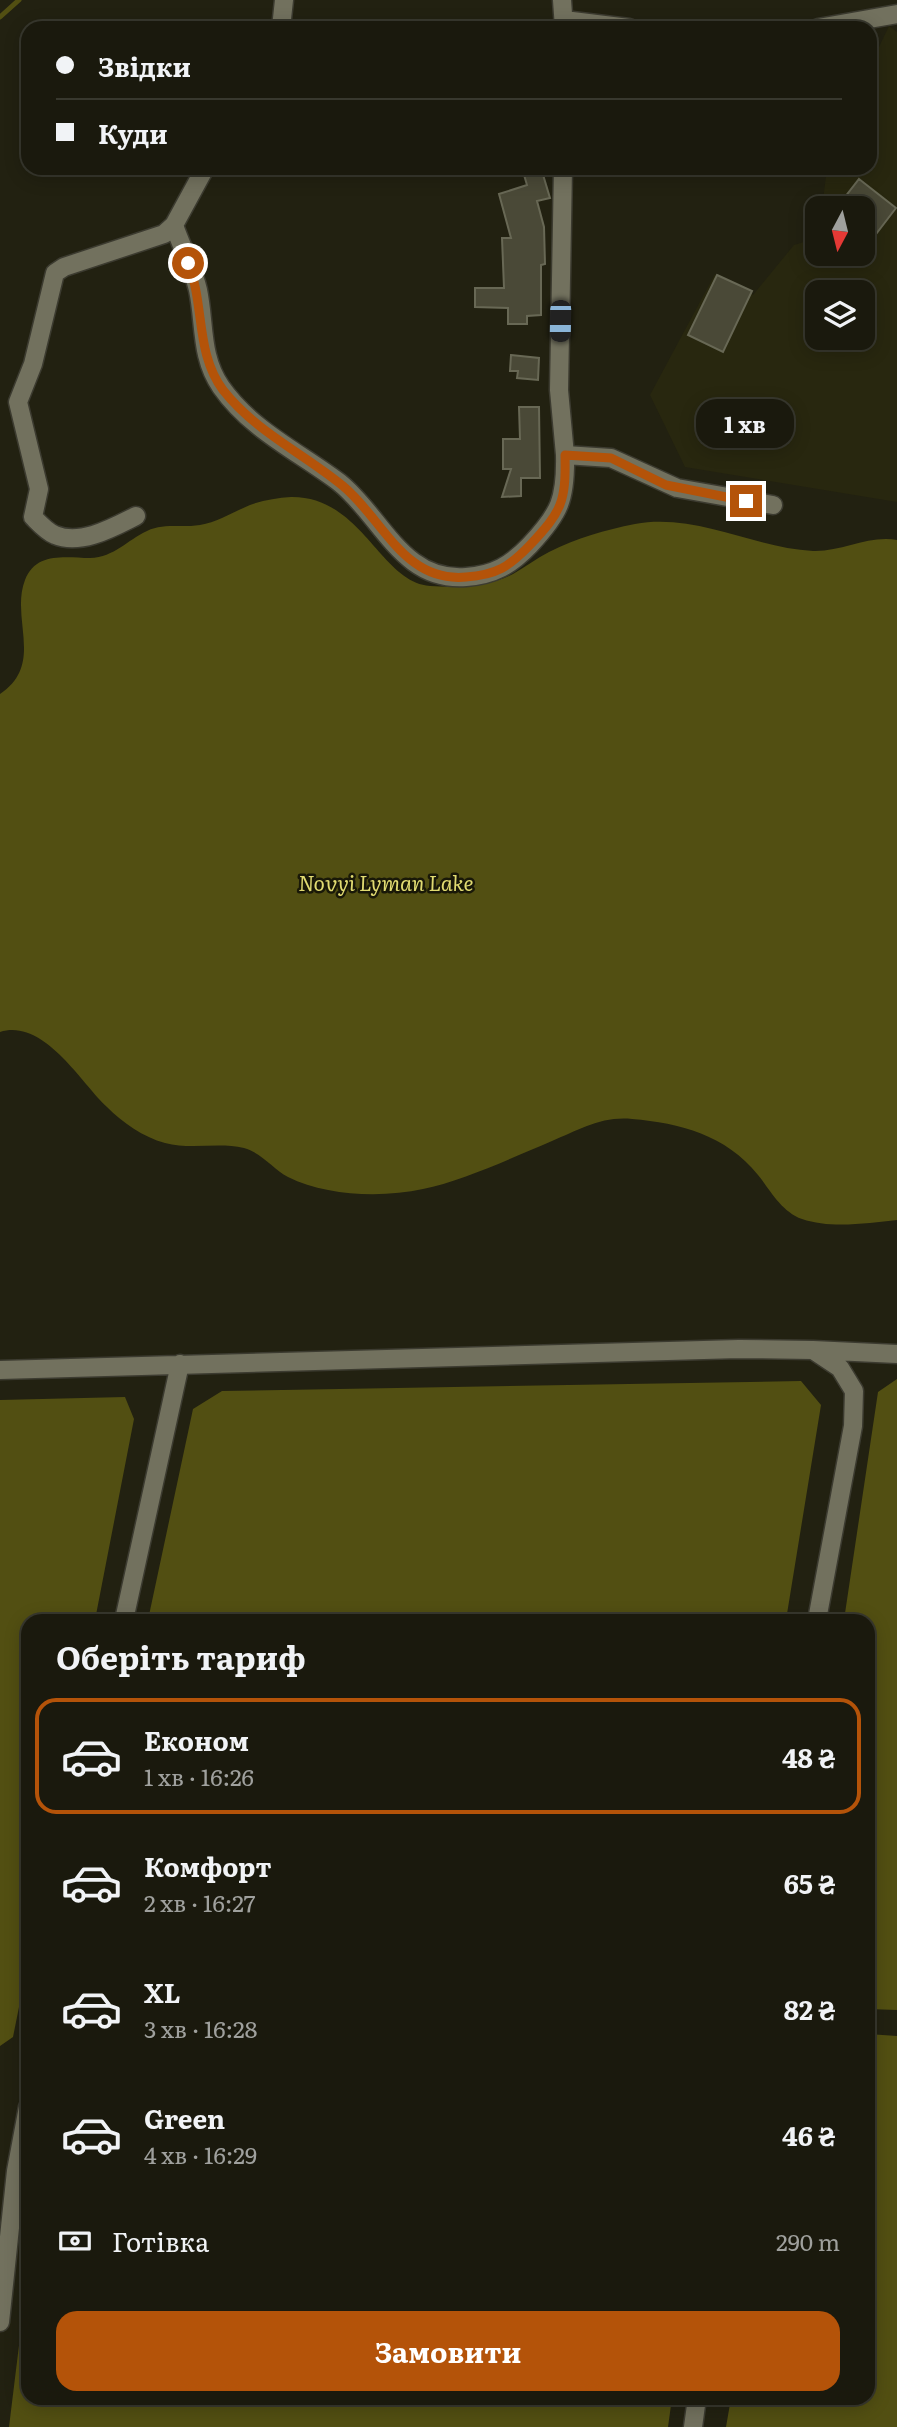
<!DOCTYPE html>
<html lang="uk">
<meta charset="utf-8">
<style>
body{margin:0;font-family:Literata,serif;background:#27261b;color:#f1f3f6;height:100vh;display:flex;flex-direction:column;font-size:26px;white-space:nowrap}
*{box-sizing:border-box;margin:0}
p{font-size:23px;color:#9fa09d}
.icon{flex:none;width:38px;height:38px;fill:none;stroke:currentColor;stroke-width:2;stroke-linecap:round;stroke-linejoin:round}
.map{position:relative;flex:1;overflow:hidden}
.sheet{position:absolute;left:21px;top:1614px;width:854px;height:791px;display:flex;flex-direction:column;background:#1a190d;border-radius:21px;box-shadow:0 4px 18px #0003,0 0 0 2px #38382e}
.sheet>*{flex:none}
.banner{position:absolute;left:21px;top:21px;width:856px;height:154px;border-radius:21px;box-shadow:0 4px 18px #0003,0 0 0 2px #38382e;display:grid;align-content:center;height:154px;padding:0 35px;background:#1a190d}
.needle{width:46px;rotate:187deg}
.buttons{position:absolute;left:805px;top:196px;display:grid;gap:14px}
.buttons a{display:grid;place-items:center;width:70px;height:70px;border-radius:14px;background:#1a190d;box-shadow:0 4px 18px #0003,0 0 0 2px #38382e;font-size:35px}
.end{position:absolute;width:32px;height:32px;margin:-16px;border:9px solid #b45309;background:#fff;box-shadow:0 0 0 4px #fff}
.from{border-radius:50%}
.bubble{position:absolute;height:49px;border-radius:21px;background:#1a190d;box-shadow:0 4px 18px #0003,0 0 0 2px #38382e;font-size:23px;font-weight:700;line-height:49px;text-align:center}
.car{position:absolute;width:21px;height:42px;margin:-21px -10px;border-radius:9px;box-shadow:0 0 5px 2px #0007;background:linear-gradient(#222 24%,#8ab4d8 0 40%,#222 0 76%,#8ab4d8 0 86%,#222 0)}
.banner b{display:flex;align-items:center;gap:24px;height:66px;font-size:26px}
.banner b+b{border-top:2px solid #38382e}
.banner i{width:18px;height:18px;background:#f1f3f6}
ul{padding:0;list-style:none}
li{display:flex;align-items:center;gap:21px;height:116px;margin:0 14px 10px;padding:0 21px;border:4px solid transparent;border-radius:21px}
li div{flex:1}
li b{display:block;font-size:26px}
li em{font-style:normal;font-weight:700}
li.current{border-color:#b45309}
li>.icon{width:63px;height:63px;stroke-width:1.5}
h2{padding:0 35px;font-size:32px;line-height:84px}
.pay{display:flex;align-items:center;gap:18px;height:77px;padding:0 35px;font-size:26px}
.pay p{margin-inline-start:auto}
.button{display:flex;gap:14px;margin-top:auto;padding:14px 35px}
.button a{flex:1;height:80px;border-radius:21px;background:#b45309;color:#fff;font-size:28px;font-weight:700;line-height:80px;text-align:center}
.map>svg:first-child{display:block}
.built{fill:#28270f;fill-rule:evenodd}
.water{fill:#524f12}
.lines{fill:none;stroke-linecap:round;stroke-linejoin:round}
.stream{stroke:#524f12;stroke-width:5}
.building{fill:#4a4937;stroke:#686855;stroke-width:2}
.minor-casing{stroke:#3c3b30;stroke-width:21}
.minor{stroke:#72715e;stroke-width:18}
.route{stroke:#b45309;stroke-width:9}
.labels{text-anchor:middle;stroke-width:5;stroke-linejoin:round;paint-order:stroke}
.water-label{font-size:21px;font-style:italic;fill:#e1db71;stroke:#191808}
</style>
<div class="map">
<svg width="897" height="2427" viewBox="0 0 897 2427">
<rect width="100%" height="100%" fill="#222111"/>
<!-- built -->
<path class="built" d="M889,26L897,32V502L685,467L650,395L715,274L753,295L794,245L817,238V254H863V208H822L827,168H870V66ZM817,292H863V338H817Z"/>
<!-- water -->
<path class="water" d="M291,497C362,496 380,582 430,586C458,588 487,587 513,574C525,567 537,558 549,552C577,538 605,530 635,524C697,513 753,548 813,551C842,552 868,535 897,540V1220C868,1223 831,1229 802,1219C781,1211 771,1191 758,1175C726,1135 680,1123 632,1119C601,1116 579,1130 552,1141C514,1157 462,1181 423,1189C382,1198 326,1196 288,1177C273,1169 262,1153 244,1148C218,1142 191,1150 165,1143C143,1137 123,1123 107,1107C81,1083 44,1018 0,1032V694C45,664 10,619 25,580C36,551 67,558 90,558C115,557 127,540 147,531C164,523 182,528 200,525C218,522 233,512 250,505C263,500 277,498 291,497Z
M897,1379V2010L868,2009V1620H844L878,1392Z
M801,1381L821,1405L786,1620H148L193,1409L222,1391Z
M125,1397L134,1419L95,1620H28V1962L13,2037L0,2046V1400Z
M868,2034L897,2036V2427H726L731,2398H868Z
M28,2272V2398H672L668,2427H9Z"/>
<g class="lines">
<!-- stream -->
<path class="stream" d="M0,17L19,0"/>
</g>
<!-- building -->
<path class="building" d="M522,168H541L550,198L537,201L544,227L545,264L541,265V315L527,316V324H508V308L475,307V288H504L502,238H511L499,194L527,185Z
M859,179L896,208L863,251V208L845,197Z
M717,275L752,291L723,352L688,335Z
M511,355L539,358L538,380L517,378L518,371H510Z
M519,407H539L540,478H521V496L502,497L511,469H503V439H520Z"/>
<g class="lines">
<!-- minor casing -->
<g class="minor-casing">
<path id="minor" d="M562,0L564,28
M564,20L629,28
M281,28L284,0
M818,28L897,14
M205,168L174,225C181,246 193,268 198,290C205,323 200,357 221,387C251,430 299,452 340,483C382,517 402,582 466,577C494,575 511,565 530,545C560,513 566,499 565,455L611,458L677,488L773,505
M563,168L559,390L565,455
M136,516C114,527 81,546 55,535C47,532 39,523 33,517L39,489L18,402L33,364L55,273L64,267L164,234L174,225
M813,1350L897,1354
M0,1370L739,1349L813,1350L840,1368L854,1391L853,1426L817,1620
M124,1620L180,1364
M0,2322L16,2171L28,2107
M693,2427L697,2398"/>
</g>
<!-- minor -->
<use href="#minor" class="minor"/>
</g>
<g class="lines">
<!-- route -->
<path class="route" d="M188,263C205,304 195,353 223,390C256,432 303,453 343,486C383,519 404,583 466,577C496,575 509,567 530,545C562,511 566,502 565,455L611,458L666,485L746,501"/>
</g>
<g class="labels">
<!-- water labels -->
<g class="water-label">
<text x="386" y="891">Novyi Lyman Lake</text>
</g>
</g>
</svg>
<div class="buttons">
<a><svg class="needle" viewBox="-14 -14 28 28"><path d="M0-13l5 13h-10z" fill="#e53935"/><path d="M0 13l5-13h-10z" fill="#9fa09d"/></svg></a>
<a><svg class="icon" aria-label="layers" viewBox="0 0 24 24"><path d="M12 4l9 5-9 5-9-5zM3 14l9 5 9-5"/></svg></a>
</div>
<i class="end from" style="left:188px;top:263px"></i>
<i class="end" style="left:746px;top:501px"></i>
<div class="bubble" style="left:696px;top:399px;width:98px">1 хв</div>
<i class="car" style="left:560px;top:321px;rotate:181deg"></i>
<div class="banner">
<b><i class="from"></i>Звідки</b>
<b><i></i>Куди</b>
</div>
<section class="sheet">
<h2>Оберіть тариф</h2>
<ul>
<li class="current"><svg class="icon" aria-label="car" viewBox="0 0 24 24"><path d="M5 17H2v-5l4-1 3-4h7l3 4 3 1v5h-3M9 17h6M6 11h13"/><circle cx="7" cy="17" r="2"/><circle cx="17" cy="17" r="2"/></svg><div><b>Економ</b><p>1 хв · 16:26</p></div><em>48 ₴</em></li>
<li><svg class="icon" aria-label="car" viewBox="0 0 24 24"><path d="M5 17H2v-5l4-1 3-4h7l3 4 3 1v5h-3M9 17h6M6 11h13"/><circle cx="7" cy="17" r="2"/><circle cx="17" cy="17" r="2"/></svg><div><b>Комфорт</b><p>2 хв · 16:27</p></div><em>65 ₴</em></li>
<li><svg class="icon" aria-label="car" viewBox="0 0 24 24"><path d="M5 17H2v-5l4-1 3-4h7l3 4 3 1v5h-3M9 17h6M6 11h13"/><circle cx="7" cy="17" r="2"/><circle cx="17" cy="17" r="2"/></svg><div><b>XL</b><p>3 хв · 16:28</p></div><em>82 ₴</em></li>
<li><svg class="icon" aria-label="car" viewBox="0 0 24 24"><path d="M5 17H2v-5l4-1 3-4h7l3 4 3 1v5h-3M9 17h6M6 11h13"/><circle cx="7" cy="17" r="2"/><circle cx="17" cy="17" r="2"/></svg><div><b>Green</b><p>4 хв · 16:29</p></div><em>46 ₴</em></li>
</ul>
<div class="pay"><svg class="icon" aria-label="cash" viewBox="0 0 24 24"><path d="M3 7h18v10H3z"/><circle cx="12" cy="12" r="2"/></svg>Готівка<p>290 m</p></div>
<div class="button"><a>Замовити</a></div>
</section>
</div>
